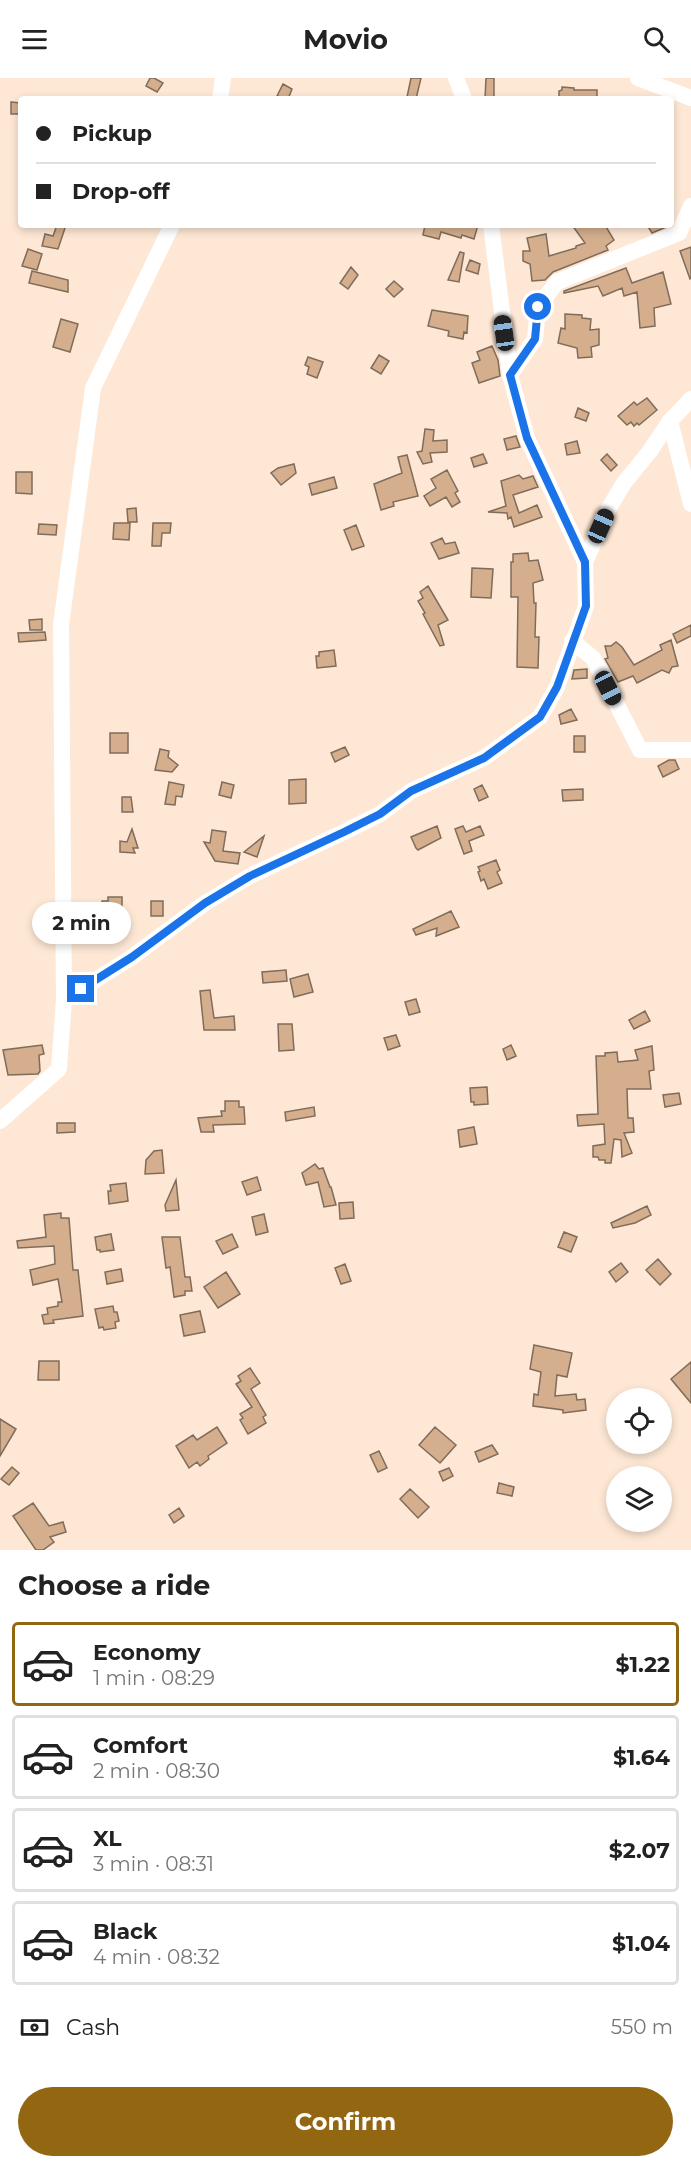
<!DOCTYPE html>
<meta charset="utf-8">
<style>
body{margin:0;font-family:Montserrat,sans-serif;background:#f2f2f2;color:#222;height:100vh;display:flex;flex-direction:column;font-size:22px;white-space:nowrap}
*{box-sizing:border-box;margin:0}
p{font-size:20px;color:#767676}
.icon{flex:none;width:33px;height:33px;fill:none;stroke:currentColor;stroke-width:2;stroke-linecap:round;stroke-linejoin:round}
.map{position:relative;height:1472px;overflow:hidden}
.sheet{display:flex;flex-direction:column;background:#fff;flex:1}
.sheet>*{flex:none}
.guide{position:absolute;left:18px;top:18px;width:656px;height:132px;border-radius:6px;box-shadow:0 3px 9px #0003;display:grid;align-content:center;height:132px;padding:0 18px;background:#fff}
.controls{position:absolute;left:606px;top:1310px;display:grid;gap:12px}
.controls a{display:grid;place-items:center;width:66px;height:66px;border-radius:50%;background:#fff;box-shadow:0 3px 9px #0003;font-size:30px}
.end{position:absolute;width:27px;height:27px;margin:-14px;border:8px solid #1a73e8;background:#fff;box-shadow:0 0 0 3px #fff}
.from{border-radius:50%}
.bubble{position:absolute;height:42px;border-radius:21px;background:#fff;box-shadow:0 3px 9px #0003;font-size:20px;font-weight:700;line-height:42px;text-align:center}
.car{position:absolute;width:18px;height:36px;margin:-18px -9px;border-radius:8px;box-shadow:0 0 4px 2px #0007;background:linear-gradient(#222 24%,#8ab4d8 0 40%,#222 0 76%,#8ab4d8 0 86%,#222 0)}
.guide b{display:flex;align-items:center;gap:21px;height:57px;font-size:22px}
.guide b+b{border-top:2px solid #e0e0e0}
.guide i{width:15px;height:15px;background:#222}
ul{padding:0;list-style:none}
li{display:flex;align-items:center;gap:18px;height:84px;margin:0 12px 9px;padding:0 6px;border:3px solid #e0e0e0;border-radius:6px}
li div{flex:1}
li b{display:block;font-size:22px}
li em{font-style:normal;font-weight:700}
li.selected{border-color:#936612}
li>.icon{width:54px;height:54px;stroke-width:1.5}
h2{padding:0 18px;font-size:27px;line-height:72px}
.pay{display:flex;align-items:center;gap:15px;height:66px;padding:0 18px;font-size:22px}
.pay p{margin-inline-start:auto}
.button{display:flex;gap:12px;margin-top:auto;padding:12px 18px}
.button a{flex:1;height:69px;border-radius:36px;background:#936612;color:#fff;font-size:24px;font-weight:700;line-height:69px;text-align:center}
header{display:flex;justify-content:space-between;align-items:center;height:78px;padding:0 18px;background:#fff;font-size:27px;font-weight:700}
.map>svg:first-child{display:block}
.building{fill:#d4ae8d;stroke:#7f6c5b;stroke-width:1.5}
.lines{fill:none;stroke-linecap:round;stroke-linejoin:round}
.minor{stroke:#fff;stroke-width:16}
.route{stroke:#1a73e8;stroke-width:8}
</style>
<header><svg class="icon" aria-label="menu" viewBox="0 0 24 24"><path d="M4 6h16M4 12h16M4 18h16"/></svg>Movio<svg class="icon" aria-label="search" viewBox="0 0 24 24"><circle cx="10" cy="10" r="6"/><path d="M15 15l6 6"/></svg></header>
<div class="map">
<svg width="691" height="1472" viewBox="0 0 691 1472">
<rect width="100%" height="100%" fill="#fee8d5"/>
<!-- building -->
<path class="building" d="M150,0H154L163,5L157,14L146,8Z
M411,0H421L416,21L407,19Z
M486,0H494V21H485Z
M283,6L292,11L288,21L277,18Z
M562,9L574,10V12H597V21H559V13L562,12Z
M11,24L21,25V36H11Z
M57,147H66L58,171L42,168L45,156L53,158Z
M425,147H478L474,161L462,157L461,160L441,154L439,161L423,157Z
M572,147H605L614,162L606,168L608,172L553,194L545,202L532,203L530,186L523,183V173H530L527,160L546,156L549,178L576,170V168L585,165Z
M647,147H671L652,155Z
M691,169V200L690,201L680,173Z
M28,171L42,176L37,192L22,188Z
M460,174L464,175L459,204L448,202Z
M470,182L480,186L478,196L466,192Z
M351,189L358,197L348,211L340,205Z
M626,190L632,205L663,194L671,226L654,230L655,248L640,250L637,214L624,218L622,210L603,218L598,208L564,215V213Z
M32,193L68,202V214L29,205Z
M394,203L403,211L394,219L386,211Z
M432,232L468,238L467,255L464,254L463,261L448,258L449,253L428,248Z
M565,236L582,237V240L591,241L590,252L599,251V267L591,269L592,279L578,280L577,270L558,265L561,250L565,251Z
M61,241L78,246L70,274L53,269Z
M492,268L498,282L500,298L479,305L472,285L480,282L477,274Z
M379,277L389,283L381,296L371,290Z
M308,279L323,284L317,300L307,296L309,289L305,287Z
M647,320L657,332L639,347L637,345L634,348L631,344L627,347L618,338L634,324L637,327Z
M578,330L589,335L586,343L575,339Z
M425,351L434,352L433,363L447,362V374L430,375L432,384L423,386L417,374L422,373Z
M516,358L520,369L507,372L504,361Z
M577,363L580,375L567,377L565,366Z
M483,376L487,385L474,389L471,380Z
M607,376L617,387L611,393L601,382Z
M407,377L418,418L393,424L394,428L381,432L374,406L402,395L398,379Z
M294,386L296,395L281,407L271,395L278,390Z
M447,392L458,413L455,415L460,424L452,429L446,419L430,428L424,418L436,410L431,401Z
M16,394H32V416L16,415Z
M519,397L523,401L533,398L538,409L513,417L519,435L537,427L542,439L514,449L511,439L508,441L507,435L488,434L506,428L501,403Z
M334,399L337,410L312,417L309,406Z
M136,430L137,444H128L127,431Z
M114,445H130L129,462L113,461Z
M153,445H171L170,455H162L161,468H152Z
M39,446L57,447L56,457L38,456Z
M356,447L364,468L352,472L344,452Z
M442,460L445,466L455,464L459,475L439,481L431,465Z
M528,475L529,483L538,482L543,502L533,505L534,525H536L535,559H539L538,590L517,589L518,519H511V484H513V476Z
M472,490L493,491L491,520L471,519Z
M428,508L448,542L438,547L444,567L440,568L423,536L425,535L418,523L423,520L420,514Z
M42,541V552H30L29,542Z
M691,547V558L677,565L673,556Z
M45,554L46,562L19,564L18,555Z
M671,562L678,588L672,589L669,595L662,592L637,605L633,598L618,604L605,581L608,580L605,568H611L616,564L622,569L634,587L662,572L660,567Z
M334,572L336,588L317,590L316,578H319V574Z
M587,591V600L572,601L574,592Z
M571,631L577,642L561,646L559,637Z
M110,655H128V675H110Z
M574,658H585V674H574Z
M345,669L349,677L335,684L331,675Z
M160,671L169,673L168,679L178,687L172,694L155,692Z
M669,682H675L679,691L663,699L658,688Z
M306,701V725L289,726V702Z
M169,704L184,707L182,719L176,718L175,727L165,726Z
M222,704L234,707L231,720L219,717Z
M482,707L488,719L479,723L474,711Z
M583,711V722L563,723L562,712Z
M122,719H131L133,734H122Z
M437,748L441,760L418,772L416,770L411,759Z
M463,748L466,754L480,748L484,757L469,763L472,773L464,776L455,751Z
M132,751L138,770H133L135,775L120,774V763L127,764Z
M212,752L226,754L223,773L240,775L238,786L215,783L204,764L210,765Z
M264,758L257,779L244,774Z
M496,782L500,792L497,794L502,805L488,811L484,801L481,803L478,794L480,793L478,789Z
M108,819H122V836H112V843H102V823H108Z
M151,823H163V838H151Z
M451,833L459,849L436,858L437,850L416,857L413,851Z
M286,892L287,903L263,905L262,894Z
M308,896L313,914L294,919L290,901Z
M210,912L214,940L234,938L235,952H204L200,913Z
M416,921L420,934L409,937L405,924Z
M645,933L650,943L634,951L629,942Z
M278,946H292L294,972L279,973Z
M396,957L400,968L388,972L384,960Z
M42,967L44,976L39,977L40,993L38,996L8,997L3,972Z
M511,967L516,978L507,982L503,971Z
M652,968L654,992L649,993L651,1011H627L628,1040H633L634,1054L624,1055L632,1075L622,1079L621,1062L614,1061L611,1085H605V1082H599L598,1079H593V1068L605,1066L604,1046L578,1048L577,1037L598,1036L596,978H605V975L617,974L618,984L638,982L635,972Z
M487,1009L488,1026L474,1027V1024H471L470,1010Z
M679,1015L681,1026L665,1029L663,1017Z
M225,1023H239V1029H244L245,1046L213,1047L214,1054H201L198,1040L222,1038L221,1033H225Z
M314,1029L315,1038L286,1043L285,1034Z
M57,1045H75V1054L57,1055Z
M474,1049L477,1066L460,1069L458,1052Z
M162,1072L164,1095L145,1096L146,1082L154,1073Z
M315,1086L319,1091L323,1090L330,1109H331L336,1127L324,1129L318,1104L306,1107L302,1095Z
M257,1099L261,1112L247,1117L242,1104Z
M176,1102L179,1132L166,1133L165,1127Z
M126,1105L128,1123L109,1126L108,1113H111L110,1107Z
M353,1124L354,1140L340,1141L339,1125Z
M647,1128L651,1137L635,1145L613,1150L611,1145Z
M61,1135V1140H69L73,1192H78L83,1238L53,1242L54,1245L44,1246L42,1237L48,1236L47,1230L58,1228V1224H62L58,1201L33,1207L30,1192L55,1186L54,1168L18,1170L17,1163L46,1159L44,1137Z
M264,1136L268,1154L256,1157L252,1139Z
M564,1154L577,1159L571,1174L558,1169Z
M111,1156L114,1172L100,1174V1172H97L95,1159Z
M232,1156L238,1169L223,1176L216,1163Z
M162,1159H180L185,1199H190L192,1213H185V1217L174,1219L170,1189L166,1190Z
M658,1181L671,1196L660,1207L646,1192Z
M621,1185L628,1194L616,1204L609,1194Z
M345,1186L351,1203L341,1206L335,1190Z
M121,1191L123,1203L107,1206L105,1194Z
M226,1194L240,1216L218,1230L204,1209Z
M113,1228L114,1234H117L119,1243L115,1244L116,1250L104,1252L103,1249L99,1250L95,1231Z
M200,1233L205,1254L184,1258L180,1237Z
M534,1267L572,1275L567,1299L557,1297L555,1318L576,1316L577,1322L585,1321L586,1332L563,1335V1332L533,1328L534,1316L538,1317L541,1294L530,1291Z
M39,1283H59V1302H38Z
M691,1284V1325L671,1301Z
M250,1290L260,1305L251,1311L266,1337L263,1339L266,1345L248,1356L240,1342L243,1340L240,1336L252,1329L236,1306L241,1303L238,1298Z
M0,1341L16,1351L0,1378Z
M217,1349L227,1365L208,1378L209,1381L200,1388L197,1384L189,1390L176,1368L193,1357L197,1362Z
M435,1349L456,1367L440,1385L419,1367Z
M492,1367L498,1376L479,1384L475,1374Z
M379,1373L387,1390L378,1394L370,1377Z
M12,1389L19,1395L9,1407L1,1401Z
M449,1390L453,1398L443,1403L439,1394Z
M499,1405L514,1409L512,1418L497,1415Z
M410,1411L429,1429L418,1440L400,1421Z
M33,1425L49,1448L63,1444L66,1454L50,1459L54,1464L43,1472H36L13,1438Z
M179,1430L184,1438L174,1445L169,1437Z"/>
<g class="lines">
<!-- minor -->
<path class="minor" d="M456,0L464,21
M638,0L691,20
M220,21L223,0
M172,147L93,310L61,547L64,922L132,879L205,825L250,798L344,754L380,736L411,713L484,680L540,639L557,609L586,528L585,484L609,430L624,405L650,373L670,343L691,321
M491,147L510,297L527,360L585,484
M510,297L535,261L538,229L557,204L679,155L691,128
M670,343L691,426
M572,563L593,580L640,672H691
M0,1043L59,991L64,922"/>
</g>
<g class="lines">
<!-- route -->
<path class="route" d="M81,911L132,879L205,825L250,798L344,754L380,736L411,713L484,680L540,639L557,609L586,528L585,484L527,360L510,297L535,261L538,229"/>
</g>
</svg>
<div class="controls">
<a><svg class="icon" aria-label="locate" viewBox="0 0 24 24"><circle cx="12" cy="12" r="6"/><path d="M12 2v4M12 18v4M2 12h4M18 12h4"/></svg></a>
<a><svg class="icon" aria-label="layers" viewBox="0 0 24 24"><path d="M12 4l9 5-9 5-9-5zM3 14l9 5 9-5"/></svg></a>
</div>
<i class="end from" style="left:538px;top:229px"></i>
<i class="end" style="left:81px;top:911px"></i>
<div class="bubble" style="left:32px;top:824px;width:99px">2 min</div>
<i class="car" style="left:504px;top:255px;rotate:352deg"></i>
<i class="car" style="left:601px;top:448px;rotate:24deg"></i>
<i class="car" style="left:608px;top:610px;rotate:153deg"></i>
<div class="guide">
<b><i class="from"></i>Pickup</b>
<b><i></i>Drop-off</b>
</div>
</div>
<section class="sheet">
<h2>Choose a ride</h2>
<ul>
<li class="selected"><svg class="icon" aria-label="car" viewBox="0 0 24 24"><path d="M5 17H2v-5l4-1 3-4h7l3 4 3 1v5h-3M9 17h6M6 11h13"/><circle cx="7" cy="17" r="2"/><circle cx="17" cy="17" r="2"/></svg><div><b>Economy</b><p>1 min · 08:29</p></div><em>$1.22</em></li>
<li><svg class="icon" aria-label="car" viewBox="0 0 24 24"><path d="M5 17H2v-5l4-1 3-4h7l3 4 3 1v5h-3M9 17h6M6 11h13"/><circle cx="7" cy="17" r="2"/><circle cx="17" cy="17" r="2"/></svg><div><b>Comfort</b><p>2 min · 08:30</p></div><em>$1.64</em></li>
<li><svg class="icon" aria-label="car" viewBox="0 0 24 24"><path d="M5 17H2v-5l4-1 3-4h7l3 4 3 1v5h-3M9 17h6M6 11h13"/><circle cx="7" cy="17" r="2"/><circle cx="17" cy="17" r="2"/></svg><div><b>XL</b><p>3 min · 08:31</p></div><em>$2.07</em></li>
<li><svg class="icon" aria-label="car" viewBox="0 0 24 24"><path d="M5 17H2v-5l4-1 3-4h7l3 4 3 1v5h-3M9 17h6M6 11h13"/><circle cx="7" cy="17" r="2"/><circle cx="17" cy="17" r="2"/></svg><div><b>Black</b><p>4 min · 08:32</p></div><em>$1.04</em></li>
</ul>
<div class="pay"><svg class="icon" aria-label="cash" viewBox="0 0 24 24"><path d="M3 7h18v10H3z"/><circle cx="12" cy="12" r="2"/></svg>Cash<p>550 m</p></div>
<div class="button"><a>Confirm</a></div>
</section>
